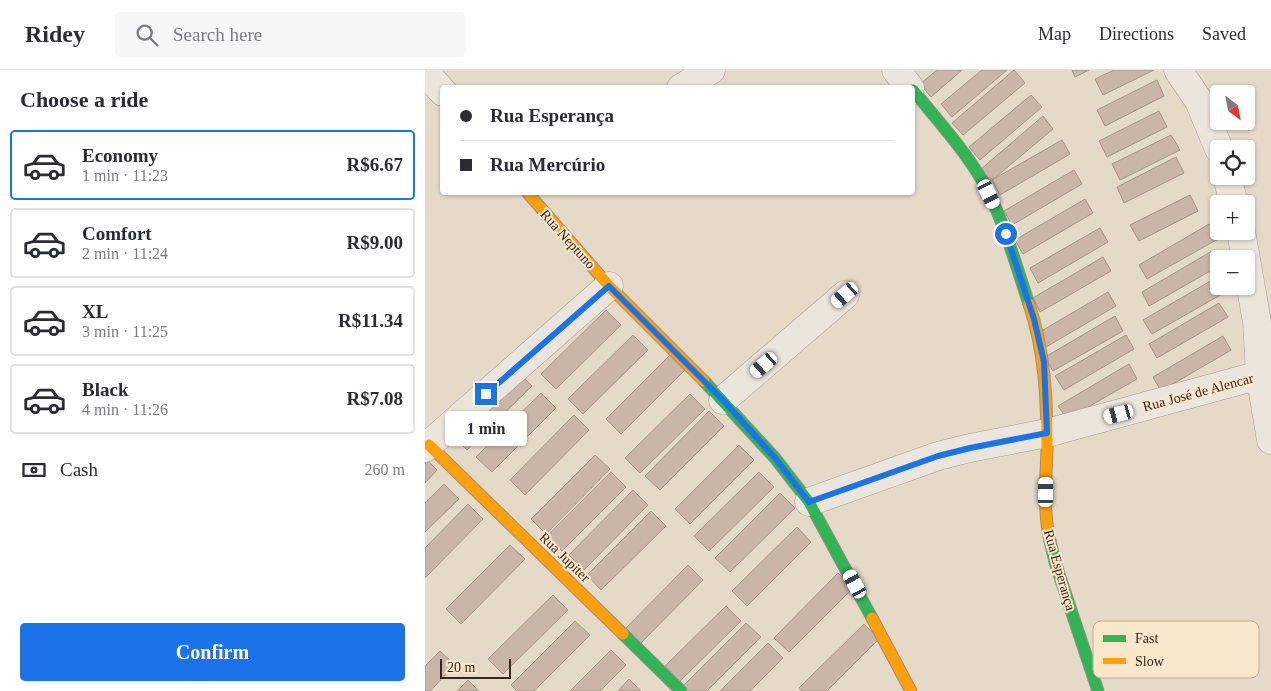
<!DOCTYPE html>
<meta charset="utf-8">
<style>
body{margin:0;font-family:Georgia,serif;background:#f7f7f7;color:#2b2b33;height:100vh;display:flex;flex-direction:column;font-size:19px;white-space:nowrap}
*{box-sizing:border-box;margin:0}
p{font-size:16px;color:#7c7c81}
.icon{flex:none;width:28px;height:28px;fill:none;stroke:currentColor;stroke-width:2;stroke-linecap:round;stroke-linejoin:round}
.map{position:relative;flex:1;overflow:hidden}
.details{display:flex;flex-direction:column;background:#fff;width:425px}
.details>*{flex:none}
.hud{position:absolute;left:15px;top:15px;width:475px;height:110px;border-radius:5px;box-shadow:0 1px 4px #0004;display:grid;align-content:center;height:110px;padding:0 20px;background:#fff}
.needle{width:32px;rotate:148deg}
.tools{position:absolute;left:785px;top:15px;display:grid;gap:10px}
.tools a{display:grid;place-items:center;width:45px;height:45px;border-radius:5px;background:#fff;box-shadow:0 1px 4px #0004;font-size:25px}
.scale{position:absolute;left:15px;bottom:12px;width:71px;box-sizing:border-box;padding-left:5px;border:2px solid #38251a;border-top:0;font-size:14px;line-height:18px;white-space:nowrap;color:#38251a;-webkit-text-stroke:4px #f9e7cb;paint-order:stroke}
.end{position:absolute;width:22px;height:22px;margin:-11px;border:6px solid #1a73e8;background:#fff;box-shadow:0 0 0 2px #fff}
.from{border-radius:50%}
.bubble{position:absolute;height:35px;border-radius:5px;background:#fff;box-shadow:0 1px 4px #0004;font-size:16px;font-weight:700;line-height:35px;text-align:center}
.car{position:absolute;width:15px;height:30px;margin:-15px -8px;border-radius:6px;box-shadow:0 0 4px 1px #0007;background:linear-gradient(#fff 24%,#345 0 40%,#fff 0 76%,#345 0 86%,#fff 0)}
.hud b{display:flex;align-items:center;gap:18px;height:48px;font-size:19px}
.hud b+b{border-top:1px solid #e1e1e2}
.hud i{width:12px;height:12px;background:#2b2b33}
ul{padding:0;list-style:none}
li{display:flex;align-items:center;gap:15px;height:70px;margin:0 10px 8px;padding:0 10px;border:2px solid #e1e1e2;border-radius:5px}
li div{flex:1}
li b{display:block;font-size:19px}
li em{font-style:normal;font-weight:700}
li.on{border-color:#1a73e8}
li>.icon{width:45px;height:45px;stroke-width:1.5}
h2{padding:0 20px;font-size:22px;line-height:60px}
.pay{display:flex;align-items:center;gap:12px;height:55px;padding:0 20px;font-size:19px}
.pay p{margin-inline-start:auto}
.cta{display:flex;gap:10px;margin-top:auto;padding:10px 20px}
.cta a{flex:1;height:58px;border-radius:5px;background:#1a73e8;color:#fff;font-size:20px;font-weight:700;line-height:58px;text-align:center}
header{display:flex;align-items:center;gap:30px;box-sizing:border-box;height:70px;padding:0 25px;background:#fff;border-bottom:1px solid #e1e1e2}
header strong{font-size:24px}
nav{display:flex;gap:28px;margin-inline-start:auto;font-size:18px}
.search{width:350px;height:45px;background:#f7f7f7;display:flex;align-items:center;gap:12px;box-sizing:border-box;padding:0 18px;border-radius:5px;color:#7c7c81;font-size:19px}
main{display:flex;flex:1;min-height:0}
.map>svg:first-child{display:block}
.building{fill:#cab6a8;stroke:#a59487}
.lines{fill:none;stroke-linecap:round;stroke-linejoin:round}
.street-casing{stroke:#aa9e92;stroke-width:29}
.fast-casing{stroke:#998e82;stroke-width:13}
.slow-casing{stroke:#998e82;stroke-width:13}
.street{stroke:#ece5db;stroke-width:28}
.fast{stroke:#30b455;stroke-width:11}
.slow{stroke:#ff9f0a;stroke-width:11}
.route{stroke:#1a73e8;stroke-width:6}
.labels{text-anchor:middle;stroke-width:4;stroke-linejoin:round;paint-order:stroke}
.street-label{font-size:14px;fill:#38251a;stroke:#f9e7cb}
.key{fill:#f9e7cb;stroke:#bfad96;stroke-width:1}
.key-label{font-size:14px;fill:#38251a}
</style>
<header>
<strong>Ridey</strong>
<div class="search"><svg class="icon" aria-label="search" viewBox="0 0 24 24"><circle cx="10" cy="10" r="6"/><path d="M15 15l6 6"/></svg>Search here</div>
<nav><a>Map</a><a>Directions</a><a>Saved</a></nav>
</header>
<main>
<section class="details">
<h2>Choose a ride</h2>
<ul>
<li class="on"><svg class="icon" aria-label="car" viewBox="0 0 24 24"><path d="M5 17H2v-5l4-1 3-4h7l3 4 3 1v5h-3M9 17h6M6 11h13"/><circle cx="7" cy="17" r="2"/><circle cx="17" cy="17" r="2"/></svg><div><b>Economy</b><p>1 min · 11:23</p></div><em>R$6.67</em></li>
<li><svg class="icon" aria-label="car" viewBox="0 0 24 24"><path d="M5 17H2v-5l4-1 3-4h7l3 4 3 1v5h-3M9 17h6M6 11h13"/><circle cx="7" cy="17" r="2"/><circle cx="17" cy="17" r="2"/></svg><div><b>Comfort</b><p>2 min · 11:24</p></div><em>R$9.00</em></li>
<li><svg class="icon" aria-label="car" viewBox="0 0 24 24"><path d="M5 17H2v-5l4-1 3-4h7l3 4 3 1v5h-3M9 17h6M6 11h13"/><circle cx="7" cy="17" r="2"/><circle cx="17" cy="17" r="2"/></svg><div><b>XL</b><p>3 min · 11:25</p></div><em>R$11.34</em></li>
<li><svg class="icon" aria-label="car" viewBox="0 0 24 24"><path d="M5 17H2v-5l4-1 3-4h7l3 4 3 1v5h-3M9 17h6M6 11h13"/><circle cx="7" cy="17" r="2"/><circle cx="17" cy="17" r="2"/></svg><div><b>Black</b><p>4 min · 11:26</p></div><em>R$7.08</em></li>
</ul>
<div class="pay"><svg class="icon" aria-label="cash" viewBox="0 0 24 24"><path d="M3 7h18v10H3z"/><circle cx="12" cy="12" r="2"/></svg>Cash<p>260 m</p></div>
<div class="cta"><a>Confirm</a></div>
</section>
<div class="map">
<svg width="846" height="621" viewBox="0 0 846 621">
<rect width="100%" height="100%" fill="#e5d9c8"/>
<!-- building -->
<path class="building" d="M512,0H537L506,27L495,14Z
M557,0H582L527,47L516,34Z
M589,0L600,13L538,65L527,53Z
M647,0H664L650,7Z
M689,0H729L678,25L670,9Z
M732,10L739,26L680,56L672,40Z
M606,25L617,37L555,90L544,77Z
M734,41L742,57L682,87L674,71Z
M618,46L628,59L566,111L556,99Z
M746,65L755,80L695,110L687,94Z
M637,70L645,84L575,125L567,110Z
M751,87L759,103L699,133L692,117Z
M649,100L657,114L587,155L579,141Z
M765,125L773,141L714,171L705,155Z
M660,129L668,143L598,184L590,170Z
M784,154L793,169L722,209L714,195Z
M675,158L683,172L613,213L605,198Z
M787,181L794,196L724,236L717,222Z
M678,187L686,201L615,242L608,228Z
M789,209L797,224L727,264L718,250Z
M683,222L691,236L621,277L613,263Z
M794,233L803,247L732,288L724,274Z
M181,240L196,255L131,319L116,304Z
M690,246L698,261L628,301L620,287Z
M208,265L223,280L158,344L143,329Z
M701,265L709,279L639,320L630,306Z
M798,266L806,280L736,321L728,307Z
M245,285L260,300L196,364L181,349Z
M704,294L712,309L642,349L633,336Z
M92,301L107,316L42,380L27,365Z
M116,323L131,338L67,402L51,387Z
M265,324L280,339L215,403L200,388Z
M284,341L299,356L235,420L220,406Z
M149,345L164,360L100,425L85,410Z
M314,375L329,390L265,454L250,439Z
M170,385L185,399L121,464L106,449Z
M0,388L12,400L0,413Z
M186,402L201,417L137,481L122,466Z
M334,402L349,417L284,481L269,466Z
M19,414L34,429L0,462V433Z
M208,420L223,435L159,500L144,485Z
M355,423L370,438L305,502L290,488Z
M43,434L58,449L0,508V478Z
M226,441L241,456L176,520L162,505Z
M372,457L386,472L322,536L307,521Z
M85,475L100,489L36,554L21,539Z
M263,495L278,510L214,575L199,560Z
M413,503L428,518L364,582L349,568Z
M128,525L143,540L78,604L63,589Z
M301,536L316,551L251,615L236,600Z
M150,551L165,565L109,621H92L86,615Z
M321,553L336,567L282,621H261L257,617Z
M439,554L454,569L402,621H377L374,618Z
M343,573L358,588L325,621H295Z
M186,580L201,595L175,621H145Z
M15,581L30,595L5,621H0V596Z
M204,609L216,621H193Z
M43,610L54,621H32Z"/>
<g class="lines">
<!-- street casing -->
<g class="street-casing">
<path id="street" d="M471,0L485,18
M753,0L774,31L794,79
M0,2L18,22
M256,18L286,0
M802,106L809,134
M816,161L832,252L835,304L846,370
M298,330L420,225
M0,378L184,216
M384,432L513,386L545,378L622,363L846,302"/>
</g>
<!-- fast casing -->
<g class="fast-casing">
<path id="fast" d="M488,20C512,50 539,79 558,112C579,150 590,193 604,234
M279,311L350,388L384,432L447,548
M625,471L630,492L673,621
M198,564L256,621"/>
</g>
<!-- slow casing -->
<g class="slow-casing">
<path id="slow" d="M102,122L184,216L279,311
M604,234C620,282 622,329 622,379C621,409 618,441 625,471
M4,375L198,564
M447,548L486,621"/>
</g>
<!-- street -->
<use href="#street" class="street"/>
<!-- fast -->
<use href="#fast" class="fast"/>
<!-- slow -->
<use href="#slow" class="slow"/>
</g>
<g class="lines">
<!-- route -->
<path class="route" d="M61,324L184,216L298,330L350,388L384,432L513,386L545,378L622,363L619,292L609,249L581,164"/>
</g>
<g class="labels">
<!-- street labels -->
<g class="street-label">
<text transform="translate(143 169) rotate(48)" y="5">Rua Neptuno</text>
<text transform="translate(773 322) rotate(-15)" y="5">Rua José de Alencar</text>
<text transform="translate(140 487) rotate(44)" y="5">Rua Jupiter</text>
<text transform="translate(635 500) rotate(74)" y="5">Rua Esperança</text>
</g>
</g>
<!-- legend -->
<rect x="668" y="551" width="166" height="57" rx="8" class="key"/>
<rect x="678" y="565" width="23" height="7" fill="#30b455"/>
<rect x="678" y="588" width="23" height="6" fill="#ff9f0a"/>
<g class="key-label">
<text x="710" y="573">Fast</text>
<text x="710" y="596">Slow</text>
</g>
</svg>
<div class="tools">
<a><svg class="needle" viewBox="-14 -14 28 28"><path d="M0-13l5 13h-10z" fill="#e53935"/><path d="M0 13l5-13h-10z" fill="#7c7c81"/></svg></a>
<a><svg class="icon" aria-label="locate" viewBox="0 0 24 24"><circle cx="12" cy="12" r="6"/><path d="M12 2v4M12 18v4M2 12h4M18 12h4"/></svg></a>
<a>+</a>
<a>−</a>
</div>
<div class="scale">20 m</div>
<i class="end from" style="left:581px;top:164px"></i>
<i class="end" style="left:61px;top:324px"></i>
<div class="bubble" style="left:20px;top:341px;width:82px">1 min</div>
<i class="car" style="left:564px;top:124px;rotate:154deg"></i>
<i class="car" style="left:420px;top:225px;rotate:229deg"></i>
<i class="car" style="left:339px;top:295px;rotate:229deg"></i>
<i class="car" style="left:694px;top:344px;rotate:255deg"></i>
<i class="car" style="left:621px;top:422px;rotate:1deg"></i>
<i class="car" style="left:430px;top:514px;rotate:331deg"></i>
<div class="hud">
<b><i class="from"></i>Rua Esperança</b>
<b><i></i>Rua Mercúrio</b>
</div>
</div>
</main>
